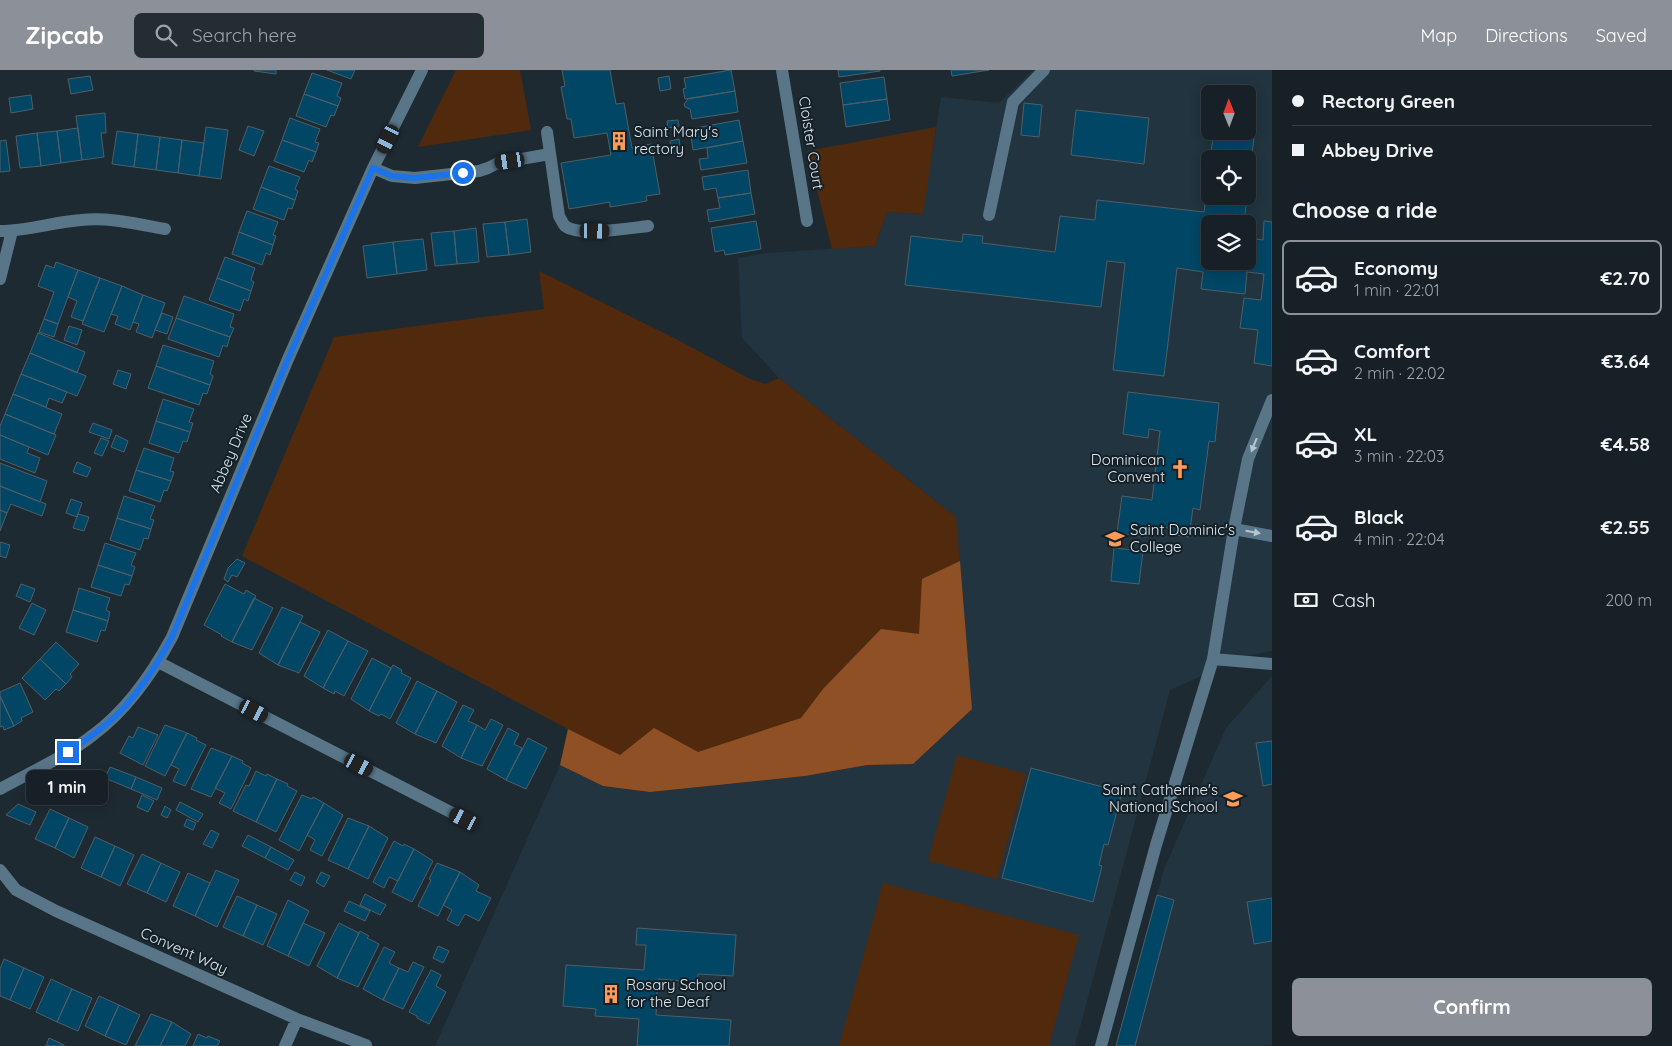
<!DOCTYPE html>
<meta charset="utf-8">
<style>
body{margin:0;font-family:Quicksand,sans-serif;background:#232d32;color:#f1f3f6;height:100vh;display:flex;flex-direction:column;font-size:19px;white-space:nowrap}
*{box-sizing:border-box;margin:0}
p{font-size:16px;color:#9ea3a7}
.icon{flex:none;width:28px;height:28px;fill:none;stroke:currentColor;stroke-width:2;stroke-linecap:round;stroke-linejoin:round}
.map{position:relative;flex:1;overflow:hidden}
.sheet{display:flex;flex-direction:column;background:#162026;width:400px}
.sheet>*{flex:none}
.guide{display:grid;align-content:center;height:110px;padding:0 20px;background:#162026}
.needle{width:32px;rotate:359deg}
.tools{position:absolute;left:1201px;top:15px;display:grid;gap:10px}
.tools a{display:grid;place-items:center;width:55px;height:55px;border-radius:8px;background:#162026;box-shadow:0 2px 12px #0003,0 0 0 1px #353e43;font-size:25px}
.end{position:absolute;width:22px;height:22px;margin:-11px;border:6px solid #1a73e8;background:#fff;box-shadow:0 0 0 2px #fff}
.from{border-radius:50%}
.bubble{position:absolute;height:35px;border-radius:8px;background:#162026;box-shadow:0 2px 12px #0003,0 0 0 1px #353e43;font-size:16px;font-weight:700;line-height:35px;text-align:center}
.car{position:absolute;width:15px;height:30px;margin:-15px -8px;border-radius:6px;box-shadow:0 0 4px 1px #0007;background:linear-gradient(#222 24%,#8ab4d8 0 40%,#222 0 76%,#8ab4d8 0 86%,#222 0)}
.guide b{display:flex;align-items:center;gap:18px;height:48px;font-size:19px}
.guide b+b{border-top:1px solid #353e43}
.guide i{width:12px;height:12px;background:#f1f3f6}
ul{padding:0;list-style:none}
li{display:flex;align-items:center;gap:15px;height:75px;margin:0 10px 8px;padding:0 10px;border:2px solid transparent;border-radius:8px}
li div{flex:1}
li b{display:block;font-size:19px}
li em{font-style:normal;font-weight:700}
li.current{border-color:#8c9099}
li>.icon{width:45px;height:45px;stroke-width:1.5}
h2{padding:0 20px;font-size:22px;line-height:60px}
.pay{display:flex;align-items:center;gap:12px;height:55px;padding:0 20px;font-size:19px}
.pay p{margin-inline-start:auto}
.button{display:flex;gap:10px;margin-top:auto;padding:10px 20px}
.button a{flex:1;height:58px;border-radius:8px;background:#8c9099;color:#fff;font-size:20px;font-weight:700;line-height:58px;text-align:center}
header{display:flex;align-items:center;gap:30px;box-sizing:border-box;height:70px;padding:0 25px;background:#8c9099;color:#fff}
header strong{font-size:24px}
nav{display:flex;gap:28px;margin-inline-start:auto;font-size:18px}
.search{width:350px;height:45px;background:#232d32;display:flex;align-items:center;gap:12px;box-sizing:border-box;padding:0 18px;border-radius:8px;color:#9ea3a7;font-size:19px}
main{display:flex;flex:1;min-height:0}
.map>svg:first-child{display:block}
.built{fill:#21343f;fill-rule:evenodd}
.green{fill:#512a0d}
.forest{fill:#8e5024}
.building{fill:#014665;stroke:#515e67}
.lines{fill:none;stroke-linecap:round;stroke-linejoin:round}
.minor{stroke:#597689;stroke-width:12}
.oneway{fill:#b8c6cf}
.route{stroke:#1a73e8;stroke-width:6}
.labels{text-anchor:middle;stroke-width:4;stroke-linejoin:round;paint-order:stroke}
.poi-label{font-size:15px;fill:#e0e8ed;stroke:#142028;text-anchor:start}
.street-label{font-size:15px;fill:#e0e8ed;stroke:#142028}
</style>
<header>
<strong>Zipcab</strong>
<div class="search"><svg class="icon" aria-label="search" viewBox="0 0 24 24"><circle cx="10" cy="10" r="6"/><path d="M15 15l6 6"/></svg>Search here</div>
<nav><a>Map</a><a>Directions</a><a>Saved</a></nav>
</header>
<main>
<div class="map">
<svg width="1272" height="976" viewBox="0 0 1272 976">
<rect width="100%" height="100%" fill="#1e2a32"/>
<!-- built -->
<path class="built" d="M1033,0H1272V581L1246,586L1170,620L1075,976H435L560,695L603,716L650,722L805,706L867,695L913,694L956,447L779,308L742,268L738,188L767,183L875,176L887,142L922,144L941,27L999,33ZM1210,24H1248V61H1210ZM1210,89H1248V126H1210ZM1210,154H1248V191H1210Z
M1271,607H1272V975L1263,976H1116L1164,799L1226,658Z"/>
<!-- green -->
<path class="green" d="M456,0H520L531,60L418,77Z
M936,57L923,144L887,142L875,176L832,179L807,81Z
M539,201L678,270L748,308L765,314L779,308L956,447L972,639L913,694L867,695L805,706L650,722L603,716L560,695L568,659L242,486L334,267L544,239Z
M957,685L1026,704L997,809L928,791Z
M883,813L1079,865L1049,976H839Z"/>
<!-- forest -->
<path class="forest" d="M960,491L972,639L913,694L867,695L805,706L650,722L603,716L560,695L568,659L620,685L654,658L698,682L801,648L823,619L881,559L919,564L922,509Z"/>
<!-- building -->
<path class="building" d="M254,0H276V4L254,1Z
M327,0H355L351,9Z
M562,0H610L616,34L624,33L632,78L651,74L660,124L646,126L647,131L610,137V132L569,139L561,93L611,85L607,63L574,68L571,49H567L561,17L565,16Z
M731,0L735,21L685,29L683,19L686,18L684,8Z
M838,0H880V1L839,7Z
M951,0H989L952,6Z
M312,3L342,13L337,26L341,28L338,36L304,24Z
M90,6L93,20L71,24L68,9Z
M669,6L671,19L660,21L658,8Z
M884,7L887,29L843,35L840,13Z
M735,21L738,42L692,49L690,39L685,37L684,34L688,29Z
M304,24L338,36L334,46L331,45L326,57L296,46Z
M31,25L33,39L11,43L9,28Z
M887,29L890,50L846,57L843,35Z
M1024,33L1042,35L1039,67L1021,65Z
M1076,40L1149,48L1144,94L1071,85Z
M105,43L106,63H101L104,87L82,90L76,46Z
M290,48L320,59L315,72L319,73L316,82L282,70Z
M678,50L679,56L668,58L667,51Z
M739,50L743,71L693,80L690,59Z
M248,56L264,61L254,86L239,80Z
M1248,56L1255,57L1248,122V89H1210L1214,61H1248Z
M206,57L228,60L221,109L199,106Z
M78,58L82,90L61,93L57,61Z
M57,61L61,93L41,96L37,63Z
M117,61L138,64L134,97L112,94Z
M37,63L41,96L20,98L16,66Z
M138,64L160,67L156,100L134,97Z
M160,67L182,70L178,103L156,100Z
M679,69L681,82L672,84L670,71Z
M6,70L10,101L0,102V71Z
M182,70L204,73L199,106L178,103Z
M282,70L316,82L312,92L309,90L304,102L274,91Z
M743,71L747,93L701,100L699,89L708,88L707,78Z
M1210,92V126H1247L1244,154H1210V191H1248V168L1263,170L1264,151L1272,152V296L1254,293L1258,260L1240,258L1244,228L1261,230L1264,204L1247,202L1245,224L1201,219L1203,202L1177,198L1164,306L1113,300L1125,193L1107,191L1101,237L905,215L911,166L962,172L963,164L983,166L982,173L1055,182L1060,146L1095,150L1097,130L1204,142Z
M269,96L300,107L295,119L298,121L295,130L261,117Z
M748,100L751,123L718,128L716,118L704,120L702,107Z
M261,117L295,130L292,139L288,138L284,150L253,139Z
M751,123L755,144L709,152L707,140L720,138L718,128Z
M247,141L278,152L273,165L276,166L273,175L239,162Z
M527,149L531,182L509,185L505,152Z
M756,151L761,179L725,185L724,180L715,182L711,158Z
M505,152L509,185L487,187L483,154Z
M476,158L479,192L457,194L454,161Z
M454,161L457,194L435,196L431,163Z
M239,162L273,175L270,185L266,183L262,195L232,184Z
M423,169L427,200L397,204L393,172Z
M393,172L397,204L367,208L363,176Z
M225,187L255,198L251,210L254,212L251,221L217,208Z
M56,192L78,200L58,254L44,249L54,222L38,216L46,195L54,198Z
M78,200L100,208L83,251L71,247L77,231L68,227Z
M100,208L122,216L104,262L82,254Z
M217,208L251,221L248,231L244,229L240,241L209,230Z
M122,216L143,225L130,260L115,254L118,246L111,244Z
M143,225L165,233L152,268L136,262L139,254L133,252Z
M184,226L234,244L230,257L234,258L230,267L176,248Z
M162,243L173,247L167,264L155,260Z
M176,248L230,267L227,277L223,275L219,287L168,269Z
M44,249L58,254L54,267L39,262Z
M69,256L82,260L77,275L64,270Z
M38,263L85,282L77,303L30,283Z
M163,275L214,291L210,304L213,306L210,315L156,296Z
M30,283L86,306L77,326L21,304Z
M156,296L210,315L207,324L203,323L199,335L148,318Z
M118,300L131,304L126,319L113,314Z
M21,304L67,322L62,333L49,328L46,337L13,324Z
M1128,322L1219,333L1215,372L1209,371L1200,440L1193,438L1189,467L1169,464L1170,458L1148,456L1147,467L1117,463L1122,426L1152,430L1160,361L1149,359L1148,368L1123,364Z
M13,324L62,344L54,364L5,344Z
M163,329L194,339L189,352L193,353L190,362L156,351Z
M5,344L56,365L48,385L0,365V356Z
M156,351L190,362L187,372L183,371L179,383L149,373Z
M93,353L112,360L109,369L89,362Z
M0,365L29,377L27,383L40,388L35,403L0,389Z
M116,365L128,371L124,382L111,377Z
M101,368L109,371L102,386L94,383Z
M144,378L174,388L170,401L174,402L171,411L136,400Z
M77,392L91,398L87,407L73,402Z
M0,393L47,411L40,432L0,416Z
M136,400L171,411L167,421L164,420L160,432L129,421Z
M0,416L46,434L42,446L11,434L7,443L0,440Z
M124,426L155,436L150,449L154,450L151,459L117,448Z
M71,429L82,433L77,447L66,443Z
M0,440L7,443L0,461Z
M78,444L89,447L84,461L73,458Z
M117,448L151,459L148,469L144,468L140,480L110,470Z
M0,472L10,475L6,488L0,486Z
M105,473L136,483L131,495L135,497L132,506L98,495Z
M1114,478L1143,481L1139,514L1111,511Z
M237,489L245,493L237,507L232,505L228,512L224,509L228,498Z
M98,495L132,506L129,515L125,514L121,526L91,517Z
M21,514L35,519L30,532L16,526Z
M225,514L244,524L246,520L256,526L232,572L221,566L222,565L204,555Z
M79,518L110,528L106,540L110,542L108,551L73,540Z
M254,528L273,538L252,580L232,572Z
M32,533L46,540L34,565L19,558Z
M282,537L303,546L278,595L259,583Z
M73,540L108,551L105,561L101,560L97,572L66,562Z
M300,552L320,562L299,603L278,595Z
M328,560L348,571L323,618L304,606Z
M348,571L368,581L344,626L335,621L334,624L323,618Z
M56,572L79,594L70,604L72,607L66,614L40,589Z
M372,588L391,598L369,641L351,629Z
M40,589L66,614L59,621L56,619L45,630L22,608Z
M393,595L402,600L401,603L411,608L390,649L381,644L379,646L369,641Z
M417,611L437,621L415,664L396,653Z
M20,613L33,642L21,648L22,651L14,656L0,626V622Z
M437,621L457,632L436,673L415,664Z
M0,626L14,656L4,660L3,656L0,657Z
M463,635L474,640L468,651L477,655L461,688L442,676Z
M491,649L503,655L482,696L461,688L477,655L485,660Z
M165,655L187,663L165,706L145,696Z
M138,657L158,665L143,695L120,683L129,666L133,668Z
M508,658L519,664L514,674L522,678L506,710L487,699Z
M187,663L197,668L196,670L206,675L185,716L173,711L179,699L171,695Z
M528,668L547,678L526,719L506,710Z
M1272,671V714L1263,716L1256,673Z
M211,678L232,686L211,727L191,719Z
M232,686L243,691L242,693L251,698L231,739L219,733L225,723L215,718Z
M110,697L136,707L131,719L105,708Z
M1031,698L1122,722L1108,775L1104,774L1099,795L1102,796L1093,832L1002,808Z
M256,701L266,706L267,704L277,709L256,752L233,741L246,715L249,716Z
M136,707L162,718L157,730L131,719Z
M277,709L288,714L287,716L297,721L276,762L256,752Z
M142,725L154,731L148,742L137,737Z
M302,725L312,729L313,727L324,733L299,781L279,770Z
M180,732L203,744L198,752L176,740Z
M324,733L343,745L322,786L310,780L315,770L307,765Z
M18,734L36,742L30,755L6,745Z
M165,736L171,740L167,748L161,745Z
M50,739L69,748L55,778L35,769Z
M69,748L88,757L74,788L55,778Z
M348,748L369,756L348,799L328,790Z
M187,749L196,753L193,760L184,756Z
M369,756L388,768L368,809L348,799Z
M211,760L219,764L212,778L203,774Z
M248,765L271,777L265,788L242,776Z
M95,767L115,776L101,807L81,798Z
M394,771L403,776L404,774L414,779L398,811L389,807L384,818L373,812Z
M115,776L134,785L120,816L101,807Z
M271,777L294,790L288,800L265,788Z
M414,779L433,791L412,832L392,822Z
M142,784L161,793L147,823L127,814Z
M161,793L180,802L166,832L147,823Z
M437,793L460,802L438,846L418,836L431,810L429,809Z
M216,800L239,810L217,857L195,846Z
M295,802L305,807L301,816L290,810Z
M321,802L330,806L324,817L316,812Z
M460,802L479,815L476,821L491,828L479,851L465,844L458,856L447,850L452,840L443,835Z
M188,803L210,813L195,846L173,836Z
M365,824L386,835L380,845L360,835Z
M1157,825L1174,830L1135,976H1116Z
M237,826L257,835L243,866L223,857Z
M1272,828V871L1254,874L1247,832Z
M288,830L309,841L288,886L267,876Z
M349,831L370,841L365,851L344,841Z
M257,835L277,844L263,875L243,866Z
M303,853L325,863L309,896L288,886Z
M339,853L359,863L337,908L317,896Z
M637,858L736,865L733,906L698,904L697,912L658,909L656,945L731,950L729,976H637L639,949L595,946L596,939L563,936L566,895L644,900L646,875H636Z
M360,861L369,866L367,868L379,874L358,917L337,908Z
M438,876L449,881L443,893L433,888Z
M384,877L395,882L389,893L399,898L383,930L363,919Z
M4,889L24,898L10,930L0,926V899Z
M413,892L424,897L403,939L383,930L399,898L408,902Z
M24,898L44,907L30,939L10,930Z
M431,900L441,905L436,916L446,922L429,954L417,948V946L409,942Z
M51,909L72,919L57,952L36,942Z
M72,919L92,928L78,961L57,952Z
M99,926L119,935L105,966L85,956Z
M119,935L140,945L126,975L105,966Z
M151,944L172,952L160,976H135Z
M172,952L191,964L185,976H160Z
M198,964L207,968L208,966L220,971L217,976H193Z
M49,968L64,975V976H46Z"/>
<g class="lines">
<!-- minor -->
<path class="minor" d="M782,0L807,151
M547,62L559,146C561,149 563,154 565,156C579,167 631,158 648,156
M373,98L392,106L415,108L479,101L488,98L498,93L550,84
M989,145L1013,32L1044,0
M0,161C27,161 54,152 81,150C109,147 138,154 165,159
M0,209L12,161
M1234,459L1272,466
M1213,589L1234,459L1248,389L1272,330
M158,592L464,749
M0,719C31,702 65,687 93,665C127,640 152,604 172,567L288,289L373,98L422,0
M0,800L16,820L56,841L297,949L366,975
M285,976L297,949
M1101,976L1156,775L1213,589L1272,594"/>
</g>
<!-- one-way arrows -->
<defs><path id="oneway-solid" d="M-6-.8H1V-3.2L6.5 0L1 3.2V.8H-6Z" transform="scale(1.25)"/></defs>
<g class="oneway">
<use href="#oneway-solid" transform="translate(1254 375) rotate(112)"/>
<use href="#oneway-solid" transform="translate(1253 462) rotate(10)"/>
</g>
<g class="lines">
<!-- route -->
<path class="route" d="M68,682C87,669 105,657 121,641C141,619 158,593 172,567L288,289L373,98L392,106L414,108L463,103"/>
</g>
<!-- icons -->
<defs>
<g id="building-bare" transform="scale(1.5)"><path d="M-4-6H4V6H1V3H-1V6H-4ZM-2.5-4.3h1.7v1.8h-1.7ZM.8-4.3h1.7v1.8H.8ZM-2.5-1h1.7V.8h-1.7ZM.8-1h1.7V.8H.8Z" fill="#fe9b59" stroke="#142028" stroke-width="2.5" paint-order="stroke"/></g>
<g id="church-bare" transform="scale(1.5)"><path d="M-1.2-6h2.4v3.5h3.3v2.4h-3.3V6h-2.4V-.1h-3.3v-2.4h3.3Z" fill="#fe9b59" stroke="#142028" stroke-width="2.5" paint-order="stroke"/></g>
<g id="school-bare" transform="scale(1.5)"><path d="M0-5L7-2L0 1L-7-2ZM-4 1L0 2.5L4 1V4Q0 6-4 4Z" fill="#fe9b59" stroke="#142028" stroke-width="2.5" paint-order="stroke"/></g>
</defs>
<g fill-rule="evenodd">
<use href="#building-bare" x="619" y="71"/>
<use href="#church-bare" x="1180" y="399"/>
<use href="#school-bare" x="1115" y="469"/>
<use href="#school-bare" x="1233" y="729"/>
<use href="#building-bare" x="611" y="924"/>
</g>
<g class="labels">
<!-- poi labels -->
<g class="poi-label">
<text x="634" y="67">Saint Mary's<tspan x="634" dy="17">rectory</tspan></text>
<text x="1165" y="395" text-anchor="end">Dominican<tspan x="1165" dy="17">Convent</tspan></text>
<text x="1130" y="465">Saint Dominic's<tspan x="1130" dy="17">College</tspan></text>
<text x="1218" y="725" text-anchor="end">Saint Catherine's<tspan x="1218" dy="17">National School</tspan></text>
<text x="626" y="920">Rosary School<tspan x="626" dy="17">for the Deaf</tspan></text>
</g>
<!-- street labels -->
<g class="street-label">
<text transform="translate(811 73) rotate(81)" y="5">Cloister Court</text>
<text transform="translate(231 383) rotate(-67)" y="5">Abbey Drive</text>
<text transform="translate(184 881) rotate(24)" y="5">Convent Way</text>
</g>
</g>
</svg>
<div class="tools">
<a><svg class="needle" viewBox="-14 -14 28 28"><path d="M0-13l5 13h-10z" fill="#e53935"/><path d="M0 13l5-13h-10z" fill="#9ea3a7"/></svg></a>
<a><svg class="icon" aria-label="locate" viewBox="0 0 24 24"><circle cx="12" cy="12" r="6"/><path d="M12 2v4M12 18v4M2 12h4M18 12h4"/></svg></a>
<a><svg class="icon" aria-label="layers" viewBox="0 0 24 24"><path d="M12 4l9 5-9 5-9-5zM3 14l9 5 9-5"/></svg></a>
</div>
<i class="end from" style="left:463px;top:103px"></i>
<i class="end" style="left:68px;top:682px"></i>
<div class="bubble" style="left:26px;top:700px;width:82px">1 min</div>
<i class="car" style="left:388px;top:69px;rotate:207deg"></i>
<i class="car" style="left:510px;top:91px;rotate:261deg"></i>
<i class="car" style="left:595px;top:161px;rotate:91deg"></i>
<i class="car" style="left:254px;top:641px;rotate:117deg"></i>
<i class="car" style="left:359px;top:695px;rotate:117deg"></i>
<i class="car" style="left:464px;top:749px;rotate:297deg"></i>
</div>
<section class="sheet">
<div class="guide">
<b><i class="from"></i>Rectory Green</b>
<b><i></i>Abbey Drive</b>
</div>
<h2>Choose a ride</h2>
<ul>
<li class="current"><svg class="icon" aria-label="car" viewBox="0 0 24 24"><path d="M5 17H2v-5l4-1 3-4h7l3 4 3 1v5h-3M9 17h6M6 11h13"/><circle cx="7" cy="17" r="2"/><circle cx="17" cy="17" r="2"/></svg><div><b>Economy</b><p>1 min · 22:01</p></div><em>€2.70</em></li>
<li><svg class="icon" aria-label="car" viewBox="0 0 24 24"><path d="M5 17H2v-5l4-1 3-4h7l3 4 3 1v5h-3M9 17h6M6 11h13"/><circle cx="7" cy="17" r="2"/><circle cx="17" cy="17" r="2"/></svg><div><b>Comfort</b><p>2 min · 22:02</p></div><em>€3.64</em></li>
<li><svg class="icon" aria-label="car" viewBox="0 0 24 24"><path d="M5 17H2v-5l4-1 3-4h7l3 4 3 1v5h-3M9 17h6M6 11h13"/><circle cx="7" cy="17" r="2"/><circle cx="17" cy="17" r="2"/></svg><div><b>XL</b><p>3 min · 22:03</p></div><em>€4.58</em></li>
<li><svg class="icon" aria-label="car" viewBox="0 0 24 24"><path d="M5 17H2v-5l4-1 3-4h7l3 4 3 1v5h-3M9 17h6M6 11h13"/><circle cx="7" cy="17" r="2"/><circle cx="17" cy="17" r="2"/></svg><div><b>Black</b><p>4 min · 22:04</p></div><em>€2.55</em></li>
</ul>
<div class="pay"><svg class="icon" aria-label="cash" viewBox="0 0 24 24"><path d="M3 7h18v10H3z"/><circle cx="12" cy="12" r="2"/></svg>Cash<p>200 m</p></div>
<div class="button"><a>Confirm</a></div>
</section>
</main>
